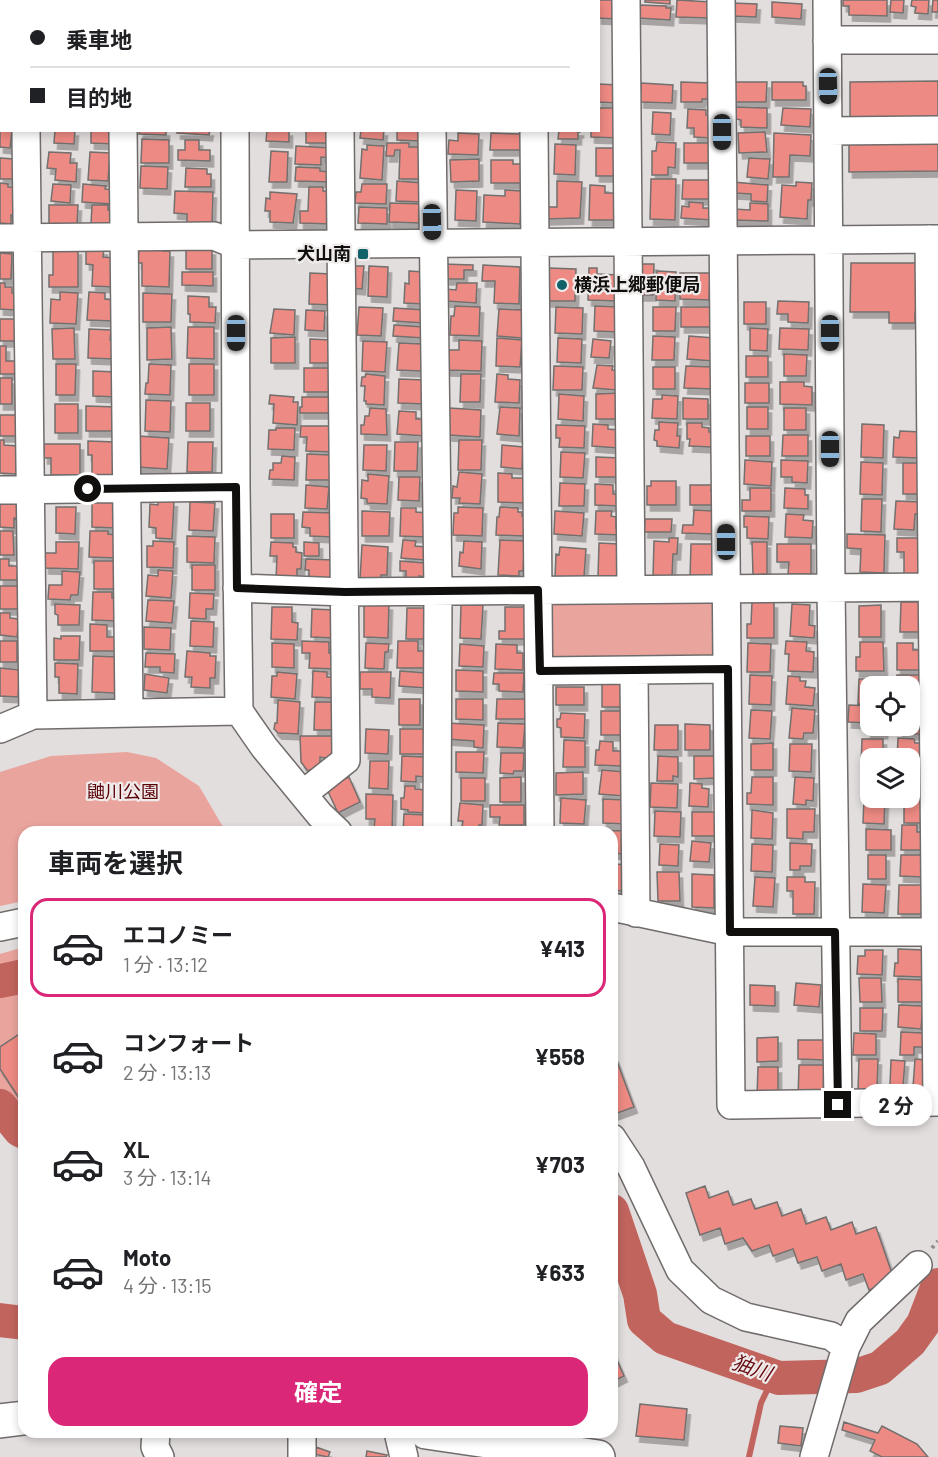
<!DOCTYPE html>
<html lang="ja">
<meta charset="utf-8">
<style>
body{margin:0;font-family:Barlow,"Noto Sans JP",sans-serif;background:#f6f6f6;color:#202124;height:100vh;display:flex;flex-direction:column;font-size:22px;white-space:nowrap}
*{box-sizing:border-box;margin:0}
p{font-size:20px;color:#757577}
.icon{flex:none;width:33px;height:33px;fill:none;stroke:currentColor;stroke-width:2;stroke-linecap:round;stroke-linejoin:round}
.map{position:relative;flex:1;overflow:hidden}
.side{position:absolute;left:18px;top:826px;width:600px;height:612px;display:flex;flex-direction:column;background:#fff;border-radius:18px;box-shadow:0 3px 9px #0003}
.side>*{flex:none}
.top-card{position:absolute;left:0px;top:0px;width:600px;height:132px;box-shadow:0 3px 9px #0003;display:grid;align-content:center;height:132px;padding:0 30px;background:#fff}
.buttons{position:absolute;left:860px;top:676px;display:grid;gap:12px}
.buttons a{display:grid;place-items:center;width:60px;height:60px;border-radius:12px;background:#fff;box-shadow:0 3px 9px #0003;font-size:30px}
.end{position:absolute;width:27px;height:27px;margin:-14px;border:8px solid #100f0e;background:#fff;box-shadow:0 0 0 3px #fff}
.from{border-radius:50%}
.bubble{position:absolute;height:42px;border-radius:18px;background:#fff;box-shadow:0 3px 9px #0003;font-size:20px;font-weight:700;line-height:42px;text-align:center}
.car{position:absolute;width:18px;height:36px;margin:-18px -9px;border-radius:8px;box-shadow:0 0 4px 2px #0007;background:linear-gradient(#222 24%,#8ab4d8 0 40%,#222 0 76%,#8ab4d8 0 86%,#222 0)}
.top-card b{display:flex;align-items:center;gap:21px;height:57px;font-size:22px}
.top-card b+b{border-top:2px solid #e0e0e0}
.top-card i{width:15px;height:15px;background:#202124}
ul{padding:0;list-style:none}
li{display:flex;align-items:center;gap:18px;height:99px;margin:0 12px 9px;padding:0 18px;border:3px solid transparent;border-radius:18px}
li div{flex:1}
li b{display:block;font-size:22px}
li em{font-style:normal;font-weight:700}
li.on{border-color:#db2777}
li>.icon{width:54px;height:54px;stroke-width:1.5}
h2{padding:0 30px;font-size:27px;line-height:72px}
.primary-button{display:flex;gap:12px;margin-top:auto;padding:12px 30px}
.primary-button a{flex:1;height:69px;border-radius:18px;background:#db2777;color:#fff;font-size:24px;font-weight:700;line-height:69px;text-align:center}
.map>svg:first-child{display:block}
.green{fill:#eaa49e}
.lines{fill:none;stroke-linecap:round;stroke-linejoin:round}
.stream{stroke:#c2645e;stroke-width:6}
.river{stroke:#c2645e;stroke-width:34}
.building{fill:#ed8a83;stroke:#736f6e;stroke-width:1.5;filter:url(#shadow)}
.minor-casing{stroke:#706c6b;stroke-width:30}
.major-casing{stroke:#706c6b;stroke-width:36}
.path{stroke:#8f8c8b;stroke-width:4;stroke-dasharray:3 4.5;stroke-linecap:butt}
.minor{stroke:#fff;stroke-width:27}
.major{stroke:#fff;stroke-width:33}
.route{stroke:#100f0e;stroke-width:8}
.poi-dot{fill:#116169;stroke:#f0ebeb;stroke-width:2}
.labels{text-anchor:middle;stroke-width:4.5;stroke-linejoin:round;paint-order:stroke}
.poi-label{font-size:18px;font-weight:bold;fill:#100f0e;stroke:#f0ebeb;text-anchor:end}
.park-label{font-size:18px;fill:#590007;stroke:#f0ebeb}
.water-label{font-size:20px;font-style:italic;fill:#660c11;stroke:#f0ebeb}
</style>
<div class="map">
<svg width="938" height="1457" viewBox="0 0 938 1457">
<defs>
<filter id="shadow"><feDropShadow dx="3.5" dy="6" stdDeviation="0" flood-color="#0004"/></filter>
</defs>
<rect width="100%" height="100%" fill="#e2dedd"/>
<!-- green -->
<path class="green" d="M544,598L716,600L717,658L545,666Z
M127,752L156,758L199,786L226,832H24V901L0,906V772L51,756Z
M24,947V978L0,984V954Z
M24,985V1114L4,1098L0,1093V990L3,987Z"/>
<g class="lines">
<!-- stream -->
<path class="stream" d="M749,1457L761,1403L774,1376"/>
<!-- river -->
<path class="river" d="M0,981L24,976
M0,1106L20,1130L24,1132
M612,1211L640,1294L644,1320L665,1338L779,1378L856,1376L880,1368L910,1342L923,1324L938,1285
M0,1320L24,1323"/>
</g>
<!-- building -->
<path class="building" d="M584,0H617L616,19L598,18V2Z
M645,0H670V4L645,2Z
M677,0L711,2L710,18L676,17Z
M843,0H887V16L849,15V6H843Z
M891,0H904L903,13L890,12Z
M912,0H929L928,14L915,13L916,7L911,6Z
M933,0H938V12H932Z
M772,2L802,4L801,19L772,17Z
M732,3L757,4L756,17L732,16Z
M639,5L666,6V8H671L670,20L638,18Z
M938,81V117H850V82Z
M681,82L711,83L710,99H702V102H681Z
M731,82H767L766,102H730Z
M772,82H803V86H806V100H772Z
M641,83L673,85L672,103L640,102Z
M598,84L619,85V103L598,102Z
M736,107L767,108V128L741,127V120L736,119Z
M598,108H619V138L591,137V130H598Z
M783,108L811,109L810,127L781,125Z
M688,109L706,110V115H713L712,138L694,137V128H687Z
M653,112L671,113L670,135L652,134Z
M0,120L2,130H12L10,148L0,147Z
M55,130H75L74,144L54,143Z
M91,130H113V144L91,143Z
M140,130H166V135L139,134Z
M177,130H210L209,135L177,133Z
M267,130H289V142L266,141Z
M306,130H329L328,143H306Z
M361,130H384L383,140L360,138Z
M397,130H420V141L397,140Z
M559,130H580V132H578V139H558Z
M765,132L767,152L739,153L738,133Z
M458,133L479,134L478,155L448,154L449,140L458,141Z
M491,133L521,134V150H490Z
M774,133L811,135L810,156L790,155L789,177H773Z
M142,139L169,140V163H141Z
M185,140H199V150H210V161L178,160V150H185Z
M849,141H938V171L849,172Z
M657,142L676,143L675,168L668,167V175H652V151H656Z
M387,143H409V147H420L419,179H399L400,150H395L394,156H386Z
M684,143H711V163H684Z
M555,144L576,145L575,175L554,174Z
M367,145L384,146L382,180L360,178L362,149L367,150Z
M296,146L332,148V158L321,157V165L295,164Z
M596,148H618V176H596Z
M271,151L288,152L287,182H269Z
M49,152L71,153L70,163H77L76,182L55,180L56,169L47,168Z
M90,152L110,153L108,181L88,180Z
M0,158L14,159L13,179H0Z
M749,158L770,159L768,179L747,177Z
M479,159V181L451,182L450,160Z
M491,160H513V164H522L521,183H491Z
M141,166L168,167L167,189L140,188Z
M296,167L320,168V171L331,172L330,182L295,181Z
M186,168L207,169V174H211V187H185Z
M651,179H676L675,220L650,219Z
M683,180H711V199H682Z
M397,181L423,183L422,202L396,201Z
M557,181L582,182L580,218L546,219V207H557Z
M733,182L768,185L767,202L751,201V194L733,193Z
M796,182L812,183L811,200H808L807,219L780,217L782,185L796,186Z
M0,183L8,184V187H13L14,216L11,215V224L0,223Z
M53,184L71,185L70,203L51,201Z
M83,184L106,186L105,189L112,190L111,204L82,202Z
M362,184H387L386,204L355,203L356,192H361Z
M590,185L605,186V193H620V220H589Z
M309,187H323V191H329L331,224L300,223V211H308Z
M456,190L477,191L476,221L455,220Z
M505,190L522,191L520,224L483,222L484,195L505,196Z
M175,191L213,192L212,225L187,224V214L174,213Z
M270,192L297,194L293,223L270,222V211H265L266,198L270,199Z
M689,202L703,203V208H712L711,220L681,218L682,206L689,207Z
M390,203L425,204L424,215H419V223L389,222Z
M750,203L768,204V221L734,220V209L750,210Z
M49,205H78L77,225H49Z
M92,205H108V210H113L112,225L91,224Z
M359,207L387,208V224L358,223Z
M139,247L163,248V251H170L169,287L142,286V263H138Z
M53,248L78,249V287H49V275H53Z
M86,248L104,249L103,257L115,258L113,287L92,286L93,265L86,264Z
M186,249H212V269H186Z
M0,253L12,254L11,279H0Z
M851,263H919L918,312H915V323H889V312H850Z
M442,264L473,265V270H464V279H442Z
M638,264H654L653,295H637Z
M483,265L520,267L519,304L494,303L495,281H482Z
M352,266H364L362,289L350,288Z
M369,266L388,267L387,297L368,296Z
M548,268L576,269L575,301H547Z
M589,268H597V274L619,275L618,301L588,300Z
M409,271L424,272L423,304L404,303L405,283L409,284Z
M657,271L676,272L675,301L656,300Z
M182,272H213V286L182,285Z
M310,273L331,274L332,305L309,304Z
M680,273H710L709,300L680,299Z
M0,283H5V287H12V293H15L14,310L0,309Z
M457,283H477L476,303L446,301V289L456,290Z
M60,292L78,293L76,324L50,323L51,299L60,300Z
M89,292L105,293V299L114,300L113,321L87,320Z
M143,293L172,294L171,322H143Z
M188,296L209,297V307H216L215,323L190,322V314H188Z
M778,301L809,302L808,323L788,322V314H777Z
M744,302H766V324H744Z
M455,306L480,307L479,336L450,335L451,316H454Z
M595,306L620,307L619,332L594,331Z
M359,307L383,308L381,336L357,335Z
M556,307L583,308L582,334L555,333Z
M653,307H676L675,331H653Z
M681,307H711V327H681Z
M394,308L425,310L424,323L393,321Z
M274,309L295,310L294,335L270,333Z
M499,309L523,310L522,338L497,336Z
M306,310L325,311L324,331L305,330Z
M0,319H17L16,341H0Z
M394,325L424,327L423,338L393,336Z
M171,327L172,359L147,360V328Z
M188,327H214V359L187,358Z
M74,328L75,359H53L52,329Z
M750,328L768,329L767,351L750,350Z
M780,328L809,329L808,350L779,349Z
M89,329L111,330L110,340H114L113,359L88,358Z
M653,336L675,337L674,360H652Z
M689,336L714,338L713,361L687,359Z
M295,337V363H271V338Z
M497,338L522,340L520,367L496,366Z
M558,338L582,339L581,363L557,362Z
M310,339L332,340V363H310Z
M593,339L611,341L609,358L591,357Z
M459,340L482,341L481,371L446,370V350H459Z
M363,341L387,342L385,372L362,371Z
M399,343L423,344L421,371L397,370Z
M0,346H6V361H17V374H0Z
M784,354L807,355L806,376H784Z
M746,356H768V377H746Z
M56,364H76L75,395H56Z
M149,364L171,365L170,395L145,394L146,383H148Z
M189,364H214V395H189Z
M597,365L613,366L612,370L618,371L617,390L593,388Z
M554,366L583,367L582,390H553Z
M686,366L714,367L713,389L684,388Z
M653,367H675V389H653Z
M304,368H332V392H304Z
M93,371L117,372L116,397L93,396Z
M366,374L385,376L384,405L366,404V401H364L365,386H361L362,377H365Z
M461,374H481L480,402H460Z
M497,374L508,375V379L520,380L519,403L495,402Z
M0,378H12V404H0Z
M399,379L425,380L424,404L398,403Z
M780,382H804V386L812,387V405L780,404Z
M745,383H769V403H745Z
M620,393L621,419H596V394Z
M559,394L584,396L583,421L558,419Z
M270,395L294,397L293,402H298L297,425L273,423L274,404H269Z
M662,395L678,396L677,419L652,418L653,399H662Z
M302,397H329V413H300V407H302Z
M683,398L708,399V419H683Z
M146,400L171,401L170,432L145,431Z
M186,403H210V431H186Z
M55,404H78V433H55Z
M86,406L118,407V431H86Z
M500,407L520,408L519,436L497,434Z
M747,407H768V429H747Z
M370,408L386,409L387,435L361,434V425H364L365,416H369Z
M449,408L481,410L480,437L448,435Z
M784,408H806V430H784Z
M399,411L416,412V419H425V436L397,434Z
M0,415H18L17,436H0Z
M659,422L678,423L677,436H680L679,448L657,446V441L654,440L655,430H659Z
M687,423H702V427L709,428V432H713L711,447L689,446L690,439H687Z
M593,424L608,425V429L619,430L618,448L592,446Z
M862,424L884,425L883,458L861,457Z
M556,425L585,426L584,448L559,447L560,438H556Z
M301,426H333L332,452L306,451L307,437H300Z
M276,428H295L294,450L268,449L269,430H276Z
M900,431L921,432L917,458L893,457L894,437L899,438Z
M783,435H808V456H782Z
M138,436L169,438L167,469L136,467Z
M746,436H770V456H746Z
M0,440H4V445L18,446L17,474L0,473Z
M459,440H482L481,470H458Z
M88,441L116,442L115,476L92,475V455H88Z
M188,442H213L212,472H187Z
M395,442H418L417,471H394Z
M44,444H80V475H51V458H44Z
M364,445H387L386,471L363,470Z
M502,445L523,447L522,469L501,467Z
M561,452L585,453L583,478L560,477Z
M307,454L331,455L330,480H306Z
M282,456L295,457L294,480L269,479L270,470H273V463H281Z
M596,457L622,458V477H596Z
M745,460L772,462L771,486L744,484Z
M781,460L808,461L807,483L792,482V477H781Z
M861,462L883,463L882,495L860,494Z
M903,463H920V494H903Z
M459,472L482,474L480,504L459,503L460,498H452L453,486L457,487Z
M498,473L512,474V478H524V503L498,502Z
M368,474L389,476L387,504L367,503V499L361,498L362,480L368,481Z
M399,477H420L419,501L398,500Z
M651,481H676V505H647V486H651Z
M560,483L585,484L584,506H559Z
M595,484L613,485V494H620V506L595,505Z
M306,485L329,487L327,509L305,508Z
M690,485H712L711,491H714V505H690Z
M750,488H771V511H742V500H750Z
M785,488L805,489V495H808V509L784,508Z
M862,499H882L881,532L861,531Z
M0,500L14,501V504L18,505L17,519L14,518V528L0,527Z
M158,500L174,501L172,539L156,538V528L149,527L150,504L158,505Z
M92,501L116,502L115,528L92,527Z
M896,501L921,502V514H915L914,530L894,529Z
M190,502L215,503L213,531L189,530Z
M56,507H76L75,534L56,533Z
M458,507L483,508L482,536L453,535L454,513H458Z
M500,507L518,508V512H522V516H525L524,536L496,535L497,517H499Z
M401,508H416V512L429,513L427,537L400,536Z
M694,510L714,511L712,534L682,533L683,525H693Z
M362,511L390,512L389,536H362Z
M555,511L584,513L582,536L554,534Z
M596,511H612L611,516L616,517V528H620V535L595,534Z
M303,512L333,513L332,537L310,536V528L302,527Z
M271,514H294V538H271Z
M786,514L804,515L803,520L813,521L812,538L785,537Z
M744,516L769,517L768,539L747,538V527H744Z
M645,519H672L671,532H644Z
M0,531H13L14,555H0Z
M90,531H108V534L117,535L116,558L89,557Z
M847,534L885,535L884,573L860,572L861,549L847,548Z
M187,536L215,537L214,563L187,562Z
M669,538H678L677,554H673L672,577H653L654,541L669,542Z
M897,538H922V574H904V552H897Z
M403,540L416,541L415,546L426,547L425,560L401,558Z
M500,540L525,541L523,571H519V576L498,575Z
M153,541L174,542L173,568L147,567V546H153Z
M464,541L482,542L481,569L459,566L460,552L463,553Z
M56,542H79L78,569L45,568V553H56Z
M271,542L293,543V547H296V552L302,553L301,569H297V584L276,580L277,556H270Z
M304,542L319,543V556H304Z
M752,542H767V574L753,575Z
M599,543L620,544L623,577L598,576Z
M691,544H716L715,577H690Z
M777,544H811V574H788L789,562H777Z
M362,545L388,547L387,575H381L380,581L360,580Z
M560,547L586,549L584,577L555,578L556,554L559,555Z
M0,559H9V566H18L17,580H0Z
M306,559L334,560L333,580L309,579V570H305Z
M94,561H117V589H94Z
M400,561L425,563L424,577L419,576L418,581H406V571H400Z
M192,565H215V590H192Z
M158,570L173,571L171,598L146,596L148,575L158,576Z
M62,571L80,572L78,595H71L70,600L48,599L49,585H62Z
M0,586H18V609H0Z
M93,592H112V598H116V621L92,620Z
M190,593L214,594L213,609H206V619L189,618Z
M148,600L174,601L172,623L146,621Z
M752,602H774V638H747V624H751Z
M901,602H921V632H900Z
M55,604L80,605L79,625H58V615L55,614Z
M364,604H389L388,638L364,637Z
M792,604L810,605L809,625L815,626L814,638L790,636Z
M461,605H483L481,639L460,638Z
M881,605V637H859V606Z
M272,607H292V622L298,623L297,640L271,639Z
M505,607H525V639H499V631H505Z
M407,608H427V639H406Z
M312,609L335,610L334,638L311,637Z
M0,613H10V618L19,619L17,637L0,635Z
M191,621L214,622L213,647L190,646Z
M90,624L107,625V637H116V651H90Z
M144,627L171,628L170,650L144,649Z
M61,636H80L79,660H54V638L61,639Z
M0,641H17V662H0Z
M302,641L329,642V653H335V669L309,668L310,653H302Z
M398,641H418V651H426L425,668H397Z
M786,641L807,642L806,651L814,652L813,672L788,671L789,654H785Z
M860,642H883L884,671H856V657H860Z
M272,643L294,644V668L272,667Z
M366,643L389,644L388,652H385L384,669L365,668Z
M748,643L771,644L770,672H747Z
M897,643H913V650H924V670H897Z
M460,644L484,646L483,667L459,666Z
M496,644L517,645V653H523V670L495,669Z
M187,651L210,653V656H216L215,678H210V688L191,687L192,677H185Z
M146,653L175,654L174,673L160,672V667H145Z
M93,656L119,657L115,693L92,692Z
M55,663L78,664L77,694L59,693V677H55Z
M0,668L20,670L18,697L0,696Z
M456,670L483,671V692L456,691Z
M313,671L327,672V677H334V698L312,697Z
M400,671L427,673L426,688L399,686Z
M277,672L297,674L295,699L271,697L272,676H277Z
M360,672H391L390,698L372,697V689H360Z
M494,673H524L523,692L499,691V684H493Z
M145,674L169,678L167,693L144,690Z
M750,675L772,676L771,705L749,704Z
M897,675H920V701H909V687H897Z
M788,676L800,677V681H806L805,687L815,688L813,706L786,704Z
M859,679H878V687H870V704H858Z
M602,684H623V707H602Z
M556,687H584V705H556Z
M399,699H420V725H399Z
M456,699H483V720L456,719Z
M497,699H526V719H496Z
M278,700L300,702L298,734L278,733L274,729L275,723H277Z
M315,702H333L332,730H314Z
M849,705L870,706V726H885L884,733L867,732L868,723L848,722Z
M909,706H916V714H925V734H899V726H909Z
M792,708L815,710L813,733H804L803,739L789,738Z
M751,710L772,711L770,739L749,738Z
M601,711H624V735H601Z
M561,713L585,714L584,738L561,737V728L557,727V719H560Z
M447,723L484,725L483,748L474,747V741L446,739Z
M498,723L525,724L523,748L497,747Z
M685,724L710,725V750H685Z
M655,725H678V750H654Z
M366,729L389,730L388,754L365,753Z
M400,729H429V754H400Z
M300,736H334L333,759L320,757V767L317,771L307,770L301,762Z
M898,738L914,739L915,743H923L922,763L909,762V759H897Z
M862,739H883V759H870V765H861Z
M564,740L585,741V767H563Z
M600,741L613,742V751H622L621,766L595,765L596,750H599Z
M773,743V770H751V744Z
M790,744H812L811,772L789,771Z
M456,752H484L483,773L456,772Z
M501,753H524L523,771H514L513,774L500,773Z
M402,756L425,757L424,777L416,776V782L401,781Z
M658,756L678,757V777L673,776V781H657Z
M694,756H716V778L694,779Z
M370,761H389L388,789L369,788Z
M863,767L870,768V793L862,792Z
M909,768L923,769L922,790L915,789L916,793H909Z
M602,770L625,772L624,796L599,794Z
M583,772V794L556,795V773Z
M349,777L360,802L338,813L326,787Z
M521,777V802H500V778Z
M752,777H773V805L747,804V793H751Z
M795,777L814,778L813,801L806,800V805L793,804Z
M461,778H485V801H461Z
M651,783L678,784L677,808L650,807Z
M690,783L702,784V788L709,789L708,807L689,806Z
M405,786H415V789L428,790L427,813L408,812V810L401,809V798H404Z
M366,794L393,795L392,832H382V828H374L375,819H366Z
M909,796H926V823H904V798H909Z
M561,798L586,800L584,824L560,823Z
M864,798L885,799L884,824L863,823Z
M603,799L626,800V824L603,823Z
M460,803L483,805L482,825H479V828L462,827L463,821H458Z
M490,805H524V825H499L500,817H490Z
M787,809H815L814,832H803V839L787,838Z
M752,810L773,813L772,839L751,838Z
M655,811L681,812L680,837L654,836Z
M692,812H717V836H692Z
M404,814L427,815L426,832H403Z
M902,825H917V832H923L922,850H901Z
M562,828L583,829V832H562Z
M866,829L891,830V850H866Z
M593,830L626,831L625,854L612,853V832H593Z
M692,841L711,843L709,862L690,861Z
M790,843L812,844L811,866H800V870H790Z
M660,844L679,845L678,866L659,865Z
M752,844L773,845L772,872L751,871Z
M868,855H886V879H868Z
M901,855H922V877L900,876Z
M612,860H617V864L626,865L624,891L612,890Z
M657,872H679L680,901H658Z
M692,874L714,875V908L692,907Z
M755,877L775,878L773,907L753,906Z
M787,877H805V882H815L814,914H793V891H787Z
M863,884L886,885L884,913L862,912Z
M899,885H925V914H898Z
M898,949L924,950L922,977L894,976L895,963H898Z
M865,950H883L882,975L857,974L858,956H865Z
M859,978H881L882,1002H860Z
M898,979L924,980V1002H898Z
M796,983L821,985L819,1007L794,1005Z
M750,985L775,986V1006L750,1005Z
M899,1005L923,1006L921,1029L898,1027Z
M860,1008H883L882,1031H860Z
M24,1031V1099L21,1101L0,1069V1047Z
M901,1032L924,1033L923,1047H914V1055H900Z
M854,1033L876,1034V1055H853Z
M778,1037V1061L757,1062V1038Z
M798,1040H824V1060L798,1059Z
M615,1056L634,1107L612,1115V1057Z
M859,1059H878L877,1091L858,1090Z
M915,1059L927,1060L925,1087H913Z
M891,1060L905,1061L903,1086L890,1085Z
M799,1065H824L823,1098H798Z
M758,1067H778V1096H757Z
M705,1186L709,1198L728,1191L733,1205L751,1199L755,1209L777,1202L782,1216L801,1209L806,1224L826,1217L831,1230L852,1222L856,1234L876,1227L895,1282L869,1290L863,1274L846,1280L841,1264L822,1271L817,1257L798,1263L793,1249L773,1256L769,1245L752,1251L743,1238L725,1244L720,1228L700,1235L686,1193Z
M612,1349L624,1376L612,1382Z
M640,1404L687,1409L684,1440L636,1436Z
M844,1422L878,1433L882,1426L917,1444L928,1457H882L870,1451L875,1440L842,1430Z
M780,1426L803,1428L801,1446L778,1443Z
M316,1447L330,1452L328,1457L314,1454Z
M367,1451L387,1455L386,1457H366Z"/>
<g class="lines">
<!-- minor casing -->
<g class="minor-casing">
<path id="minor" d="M25,0V2
M122,0V2
M234,0V2
M339,0V2
M430,0V2
M533,0V2
M626,0L631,589
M721,0L731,1105L938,1102
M827,0L831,588L838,1105
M827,40H938
M26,130L33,715
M123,130L129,713
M235,130L236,487L239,711L264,747L320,815L338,832
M432,130L438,591L437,832
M534,130L540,832
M828,131L938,130
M0,238L214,236L236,245L938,239
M929,239L937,1102
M0,490L236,487
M237,588L345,592L938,587
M540,671L727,669
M634,671L636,913
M0,729L33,715L239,711
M303,794L346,760L340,130
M612,907L730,932H938
M0,927L24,922
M612,1138L631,1167L680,1270L711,1300L746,1317L831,1336L846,1347
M156,1432L155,1447L160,1457
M302,1432V1457
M398,1432L404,1457
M814,1457L846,1347L859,1321L918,1265"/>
</g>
<!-- major casing -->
<g class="major-casing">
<path id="major" d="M0,1421L24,1418
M426,1432L598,1457"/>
</g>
<!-- path -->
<path class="path" d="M932,1248L938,1241"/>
<!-- minor -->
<use href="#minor" class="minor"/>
<!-- major -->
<use href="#major" class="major"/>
</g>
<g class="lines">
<!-- route -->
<path class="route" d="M88,489L236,487L237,588L345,592L538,590L540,671L728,669L730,932H835L838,1105"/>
</g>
<!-- markers -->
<g class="poi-dot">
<rect x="357" y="248" width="12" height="12" rx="3"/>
<circle cx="562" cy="285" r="6"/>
</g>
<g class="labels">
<!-- poi labels -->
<g class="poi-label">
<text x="351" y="260">犬山南</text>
<text x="574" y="291" text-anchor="start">横浜上郷郵便局</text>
</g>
<!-- park labels -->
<g class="park-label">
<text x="123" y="798">鼬川公園</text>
</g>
<!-- water labels -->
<g class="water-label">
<text transform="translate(752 1368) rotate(19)" y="7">㹨川</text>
</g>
</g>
</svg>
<div class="buttons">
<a><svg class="icon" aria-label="locate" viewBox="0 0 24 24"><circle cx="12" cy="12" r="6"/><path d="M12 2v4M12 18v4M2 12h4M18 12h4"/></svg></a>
<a><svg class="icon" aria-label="layers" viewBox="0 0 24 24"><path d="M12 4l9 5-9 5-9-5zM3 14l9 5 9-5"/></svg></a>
</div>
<i class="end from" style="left:88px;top:489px"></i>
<i class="end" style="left:838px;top:1105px"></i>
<div class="bubble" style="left:860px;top:1084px;width:72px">2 分</div>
<i class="car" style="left:828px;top:86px;rotate:179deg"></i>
<i class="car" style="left:722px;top:132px;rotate:180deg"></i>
<i class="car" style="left:432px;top:222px;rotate:179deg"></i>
<i class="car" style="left:236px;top:333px;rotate:180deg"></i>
<i class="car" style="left:830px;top:333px;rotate:180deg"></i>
<i class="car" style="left:830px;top:449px;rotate:180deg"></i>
<i class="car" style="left:726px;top:542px;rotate:0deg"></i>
<div class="top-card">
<b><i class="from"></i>乗車地</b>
<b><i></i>目的地</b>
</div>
<section class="side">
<h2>車両を選択</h2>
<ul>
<li class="on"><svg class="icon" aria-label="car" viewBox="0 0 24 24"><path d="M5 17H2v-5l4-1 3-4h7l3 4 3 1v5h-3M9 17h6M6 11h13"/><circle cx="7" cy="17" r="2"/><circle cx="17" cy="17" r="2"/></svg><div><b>エコノミー</b><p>1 分 · 13:12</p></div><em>¥413</em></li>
<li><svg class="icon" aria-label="car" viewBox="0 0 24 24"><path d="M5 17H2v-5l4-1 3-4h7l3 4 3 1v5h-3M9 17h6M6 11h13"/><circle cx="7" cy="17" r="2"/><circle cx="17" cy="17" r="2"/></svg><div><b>コンフォート</b><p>2 分 · 13:13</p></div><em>¥558</em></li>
<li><svg class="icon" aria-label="car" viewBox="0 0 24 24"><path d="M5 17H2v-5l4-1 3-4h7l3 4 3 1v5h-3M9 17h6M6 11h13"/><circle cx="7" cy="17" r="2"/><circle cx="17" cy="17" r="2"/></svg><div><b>XL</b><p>3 分 · 13:14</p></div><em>¥703</em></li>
<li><svg class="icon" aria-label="car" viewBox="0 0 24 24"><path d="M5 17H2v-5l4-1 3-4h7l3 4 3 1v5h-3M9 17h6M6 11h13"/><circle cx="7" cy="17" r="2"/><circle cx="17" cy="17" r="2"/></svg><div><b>Moto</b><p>4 分 · 13:15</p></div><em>¥633</em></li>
</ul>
<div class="primary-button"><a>確定</a></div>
</section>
</div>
